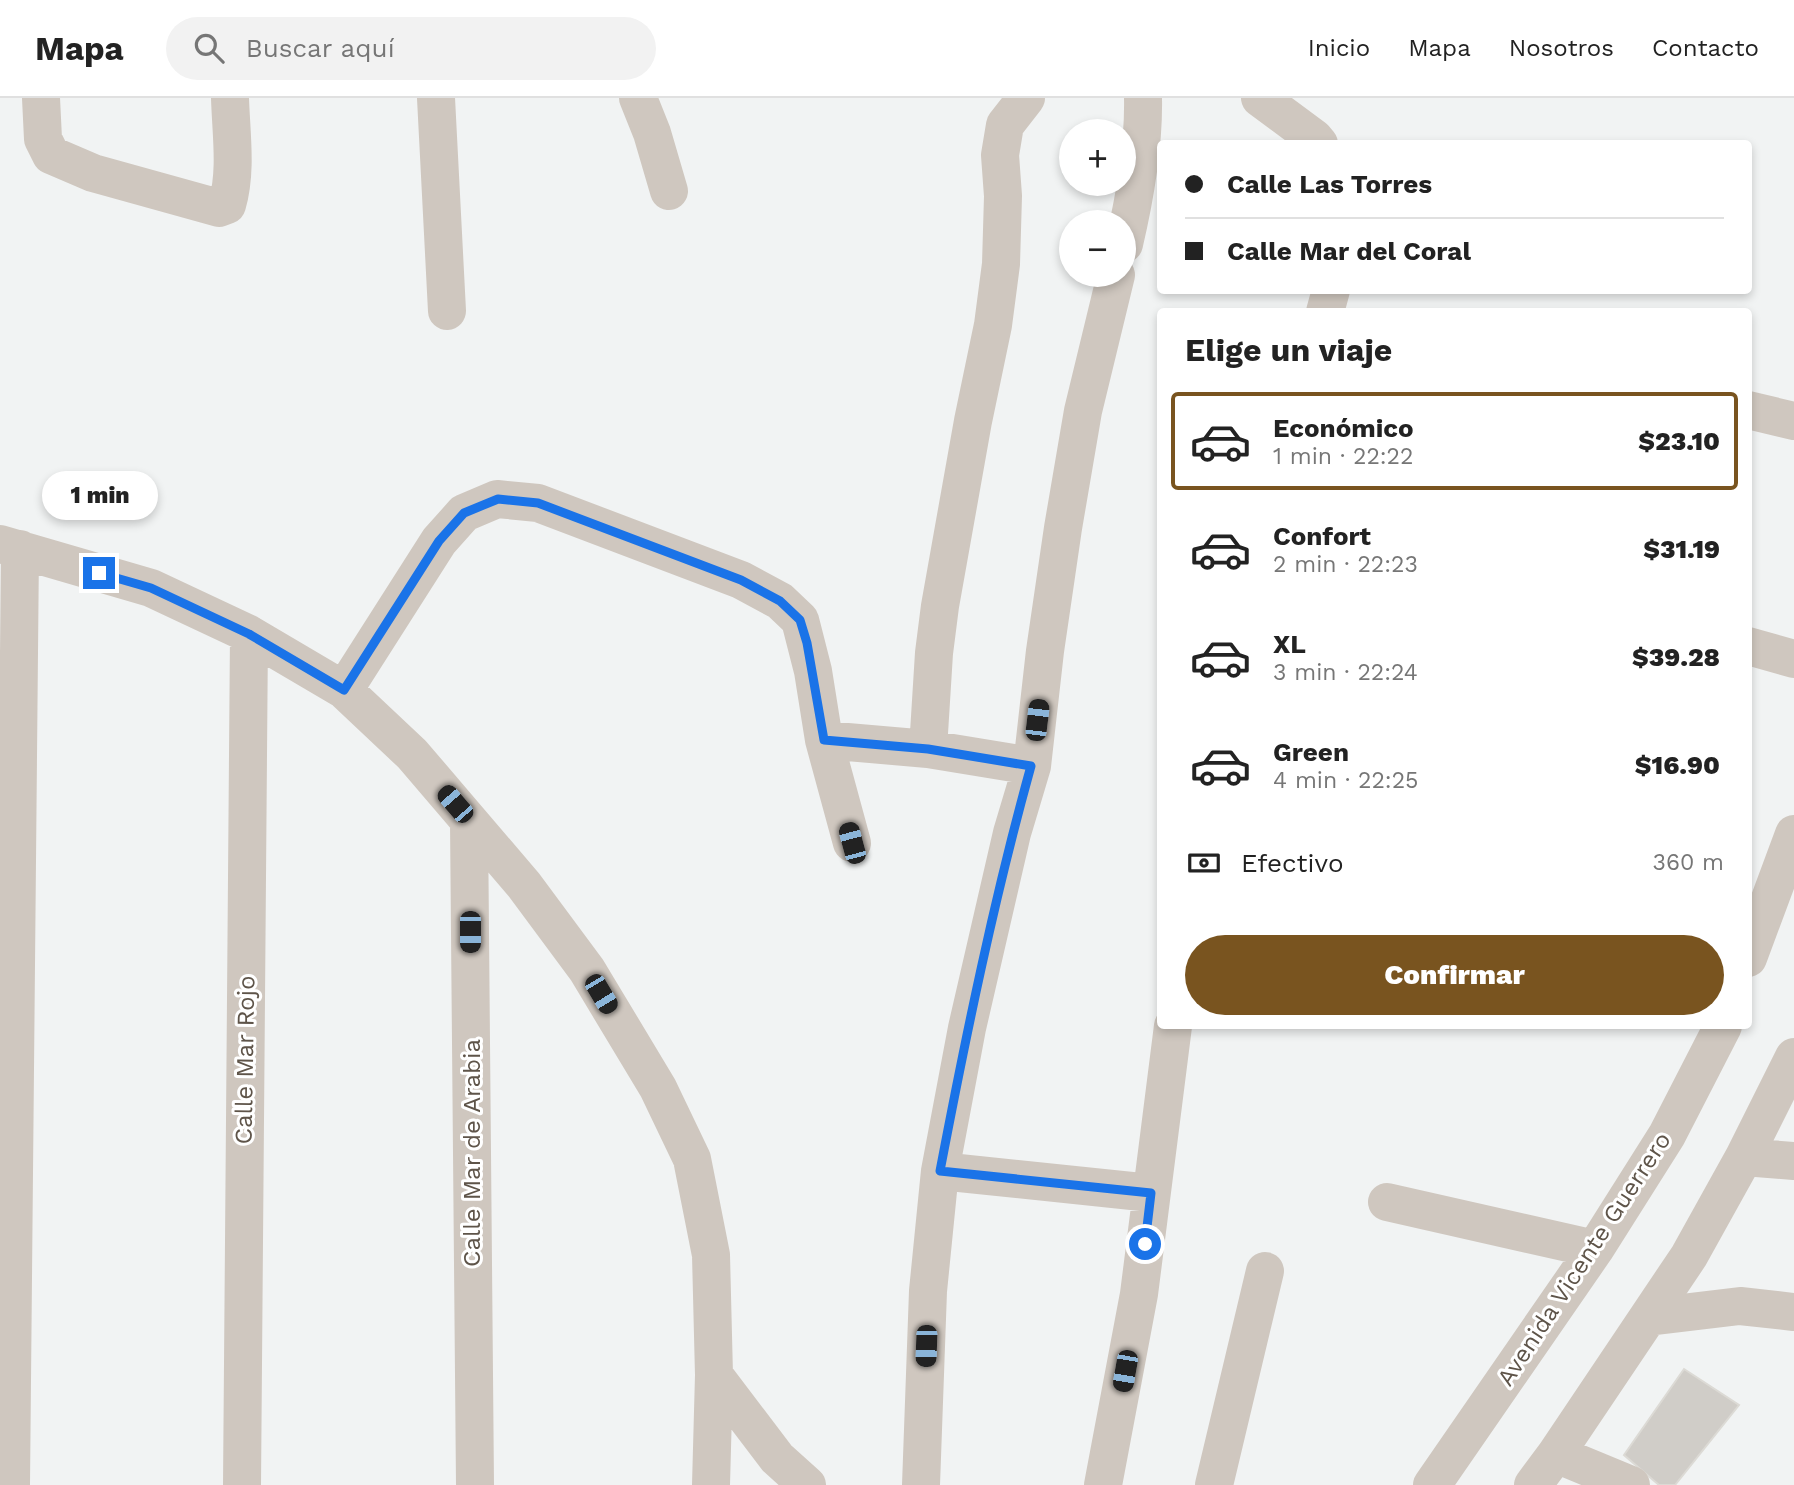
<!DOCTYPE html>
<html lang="es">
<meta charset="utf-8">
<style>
body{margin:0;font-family:"Work Sans",sans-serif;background:#f2f2f2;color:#222;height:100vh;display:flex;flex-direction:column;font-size:26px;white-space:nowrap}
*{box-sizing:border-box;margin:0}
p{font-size:23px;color:#767676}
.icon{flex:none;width:38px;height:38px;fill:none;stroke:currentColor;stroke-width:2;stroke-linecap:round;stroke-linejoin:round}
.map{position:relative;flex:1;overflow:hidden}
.sheet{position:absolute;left:1157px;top:210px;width:595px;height:721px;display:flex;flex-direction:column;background:#fff;border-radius:7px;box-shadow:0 4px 10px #0003}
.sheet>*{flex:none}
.banner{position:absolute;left:1157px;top:42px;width:595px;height:154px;border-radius:7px;box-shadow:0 4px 10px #0003;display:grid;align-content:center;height:154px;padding:0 28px;background:#fff}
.tools{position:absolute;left:1059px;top:21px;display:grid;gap:14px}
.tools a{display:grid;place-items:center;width:77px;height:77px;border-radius:50%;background:#fff;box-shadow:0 4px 10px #0003;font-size:35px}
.end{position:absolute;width:32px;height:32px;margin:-16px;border:9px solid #1a73e8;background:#fff;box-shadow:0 0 0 4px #fff}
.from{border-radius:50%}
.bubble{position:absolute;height:49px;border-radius:24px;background:#fff;box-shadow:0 4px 10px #0003;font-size:23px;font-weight:800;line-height:49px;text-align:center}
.car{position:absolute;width:21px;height:42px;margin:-21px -10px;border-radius:9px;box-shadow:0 0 5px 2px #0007;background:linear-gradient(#222 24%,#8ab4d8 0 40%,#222 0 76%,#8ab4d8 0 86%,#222 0)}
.banner b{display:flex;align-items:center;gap:24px;height:66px;font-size:26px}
.banner b+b{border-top:2px solid #e0e0e0}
.banner i{width:18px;height:18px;background:#222}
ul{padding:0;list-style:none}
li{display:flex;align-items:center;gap:21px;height:98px;margin:0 14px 10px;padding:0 14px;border:4px solid transparent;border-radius:7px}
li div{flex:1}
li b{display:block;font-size:26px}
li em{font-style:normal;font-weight:800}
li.current{border-color:#79541f}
li>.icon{width:63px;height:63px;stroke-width:1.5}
h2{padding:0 28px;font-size:32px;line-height:84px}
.pay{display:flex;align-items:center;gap:18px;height:77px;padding:0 28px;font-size:26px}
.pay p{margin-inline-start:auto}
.button{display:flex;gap:14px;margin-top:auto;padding:14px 28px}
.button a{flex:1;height:80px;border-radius:42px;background:#79541f;color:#fff;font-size:28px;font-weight:800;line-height:80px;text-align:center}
header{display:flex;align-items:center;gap:42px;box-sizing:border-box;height:98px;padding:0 35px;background:#fff;border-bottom:2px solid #e0e0e0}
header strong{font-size:33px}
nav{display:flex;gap:38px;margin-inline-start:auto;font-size:24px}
.search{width:490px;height:63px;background:#f2f2f2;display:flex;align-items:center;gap:18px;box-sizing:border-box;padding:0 24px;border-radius:38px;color:#767676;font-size:26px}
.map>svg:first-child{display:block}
.building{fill:#d0cdc8;stroke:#dcdad5;stroke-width:2}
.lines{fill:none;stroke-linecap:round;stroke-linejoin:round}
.minor{stroke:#cfc7bf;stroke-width:38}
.route{stroke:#1a73e8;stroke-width:9}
.labels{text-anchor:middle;stroke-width:6;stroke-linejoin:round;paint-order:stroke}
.street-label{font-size:24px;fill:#5e5449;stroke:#fff}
</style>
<header>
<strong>Mapa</strong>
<div class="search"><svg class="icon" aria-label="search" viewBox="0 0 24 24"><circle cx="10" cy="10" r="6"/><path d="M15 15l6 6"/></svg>Buscar aquí</div>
<nav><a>Inicio</a><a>Mapa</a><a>Nosotros</a><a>Contacto</a></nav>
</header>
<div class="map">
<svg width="1794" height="1387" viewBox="0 0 1794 1387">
<rect width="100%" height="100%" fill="#f1f3f3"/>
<!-- building -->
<path class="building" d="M1684,1271L1739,1307L1675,1387H1659L1624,1357Z"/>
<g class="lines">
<!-- minor -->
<path class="minor" d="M41,0L43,41L51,57L93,75L219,110L227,107C237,73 231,35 230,0
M436,0L447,213
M638,0L652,35L669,93
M1260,0L1314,40L1319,46
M1124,146C1135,99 1144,49 1143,0
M1325,214L1331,192
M1748,312L1794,323
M0,446L151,490L249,536L344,592L412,656L524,787L587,872L658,990L692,1061L711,1157L714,1277L711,1387
M1748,548L1794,561
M344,592L439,443L464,415L497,401L538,405L741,482L780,503L800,522L813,573L824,642L852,745
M824,642L928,651L1032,668
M928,651L934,555L940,508L973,323L993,227L1001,166L1003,98L1000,57L1005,27L1026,0
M469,723L475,1387
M1748,860L1794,736
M1744,1059L1794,1063
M940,1073L1151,1095
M1387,1104L1595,1151
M1648,1219L1740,1208L1794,1214
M714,1277L777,1360L807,1387
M1556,1356L1631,1387
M11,1387L20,451
M242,1387L249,536
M921,1387L928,1193L940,1073L967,930L1012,735L1032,668L1045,553L1063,430L1083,313L1116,177
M1103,1387L1139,1196L1173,928
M1214,1387L1265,1173
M1432,1387L1595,1151L1667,1037L1723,928
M1533,1387L1556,1356L1689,1158L1744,1059L1794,959"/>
</g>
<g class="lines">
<!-- route -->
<path class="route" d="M99,475L151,490L249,536L344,592L439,443L464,415L498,401L538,405L741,482L780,503L800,522L807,545L824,642L928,651L1031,668C994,801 966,937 940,1073L1151,1095L1145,1146"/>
</g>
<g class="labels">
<!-- street labels -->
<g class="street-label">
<text transform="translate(245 962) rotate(-89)" y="8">Calle Mar Rojo</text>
<text transform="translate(472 1055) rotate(-90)" y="8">Calle Mar de Arabia</text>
<text transform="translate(1584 1161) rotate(-57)" y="8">Avenida Vicente Guerrero</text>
</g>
</g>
</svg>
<div class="tools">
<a>+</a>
<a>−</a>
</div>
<i class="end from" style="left:1145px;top:1146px"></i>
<i class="end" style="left:99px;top:475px"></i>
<div class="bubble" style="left:42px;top:373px;width:116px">1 min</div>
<i class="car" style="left:1037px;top:622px;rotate:7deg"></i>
<i class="car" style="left:455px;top:706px;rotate:319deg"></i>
<i class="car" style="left:852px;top:745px;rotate:345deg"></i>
<i class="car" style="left:470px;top:834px;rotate:180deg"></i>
<i class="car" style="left:601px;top:896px;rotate:149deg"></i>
<i class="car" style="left:926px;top:1248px;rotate:182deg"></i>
<i class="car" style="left:1125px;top:1273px;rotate:190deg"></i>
<div class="banner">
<b><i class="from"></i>Calle Las Torres</b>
<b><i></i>Calle Mar del Coral</b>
</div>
<section class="sheet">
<h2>Elige un viaje</h2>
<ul>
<li class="current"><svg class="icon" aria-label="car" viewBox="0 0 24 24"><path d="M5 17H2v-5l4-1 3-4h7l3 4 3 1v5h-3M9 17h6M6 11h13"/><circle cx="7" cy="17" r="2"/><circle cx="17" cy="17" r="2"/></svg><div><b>Económico</b><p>1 min · 22:22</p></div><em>$23.10</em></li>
<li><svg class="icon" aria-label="car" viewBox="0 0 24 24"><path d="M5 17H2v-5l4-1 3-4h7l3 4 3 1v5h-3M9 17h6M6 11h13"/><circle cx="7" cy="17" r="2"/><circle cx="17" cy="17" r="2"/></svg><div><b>Confort</b><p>2 min · 22:23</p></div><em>$31.19</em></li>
<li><svg class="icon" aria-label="car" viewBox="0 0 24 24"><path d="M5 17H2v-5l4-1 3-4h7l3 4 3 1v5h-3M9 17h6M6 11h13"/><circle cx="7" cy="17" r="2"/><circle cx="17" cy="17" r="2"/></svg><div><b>XL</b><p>3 min · 22:24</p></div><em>$39.28</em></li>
<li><svg class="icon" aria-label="car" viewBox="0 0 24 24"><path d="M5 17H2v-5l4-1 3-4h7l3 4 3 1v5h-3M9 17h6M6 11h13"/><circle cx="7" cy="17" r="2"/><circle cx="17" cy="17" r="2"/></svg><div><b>Green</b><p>4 min · 22:25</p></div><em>$16.90</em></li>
</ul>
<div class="pay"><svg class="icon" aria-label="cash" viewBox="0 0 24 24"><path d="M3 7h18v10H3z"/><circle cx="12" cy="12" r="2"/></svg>Efectivo<p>360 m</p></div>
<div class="button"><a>Confirmar</a></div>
</section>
</div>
